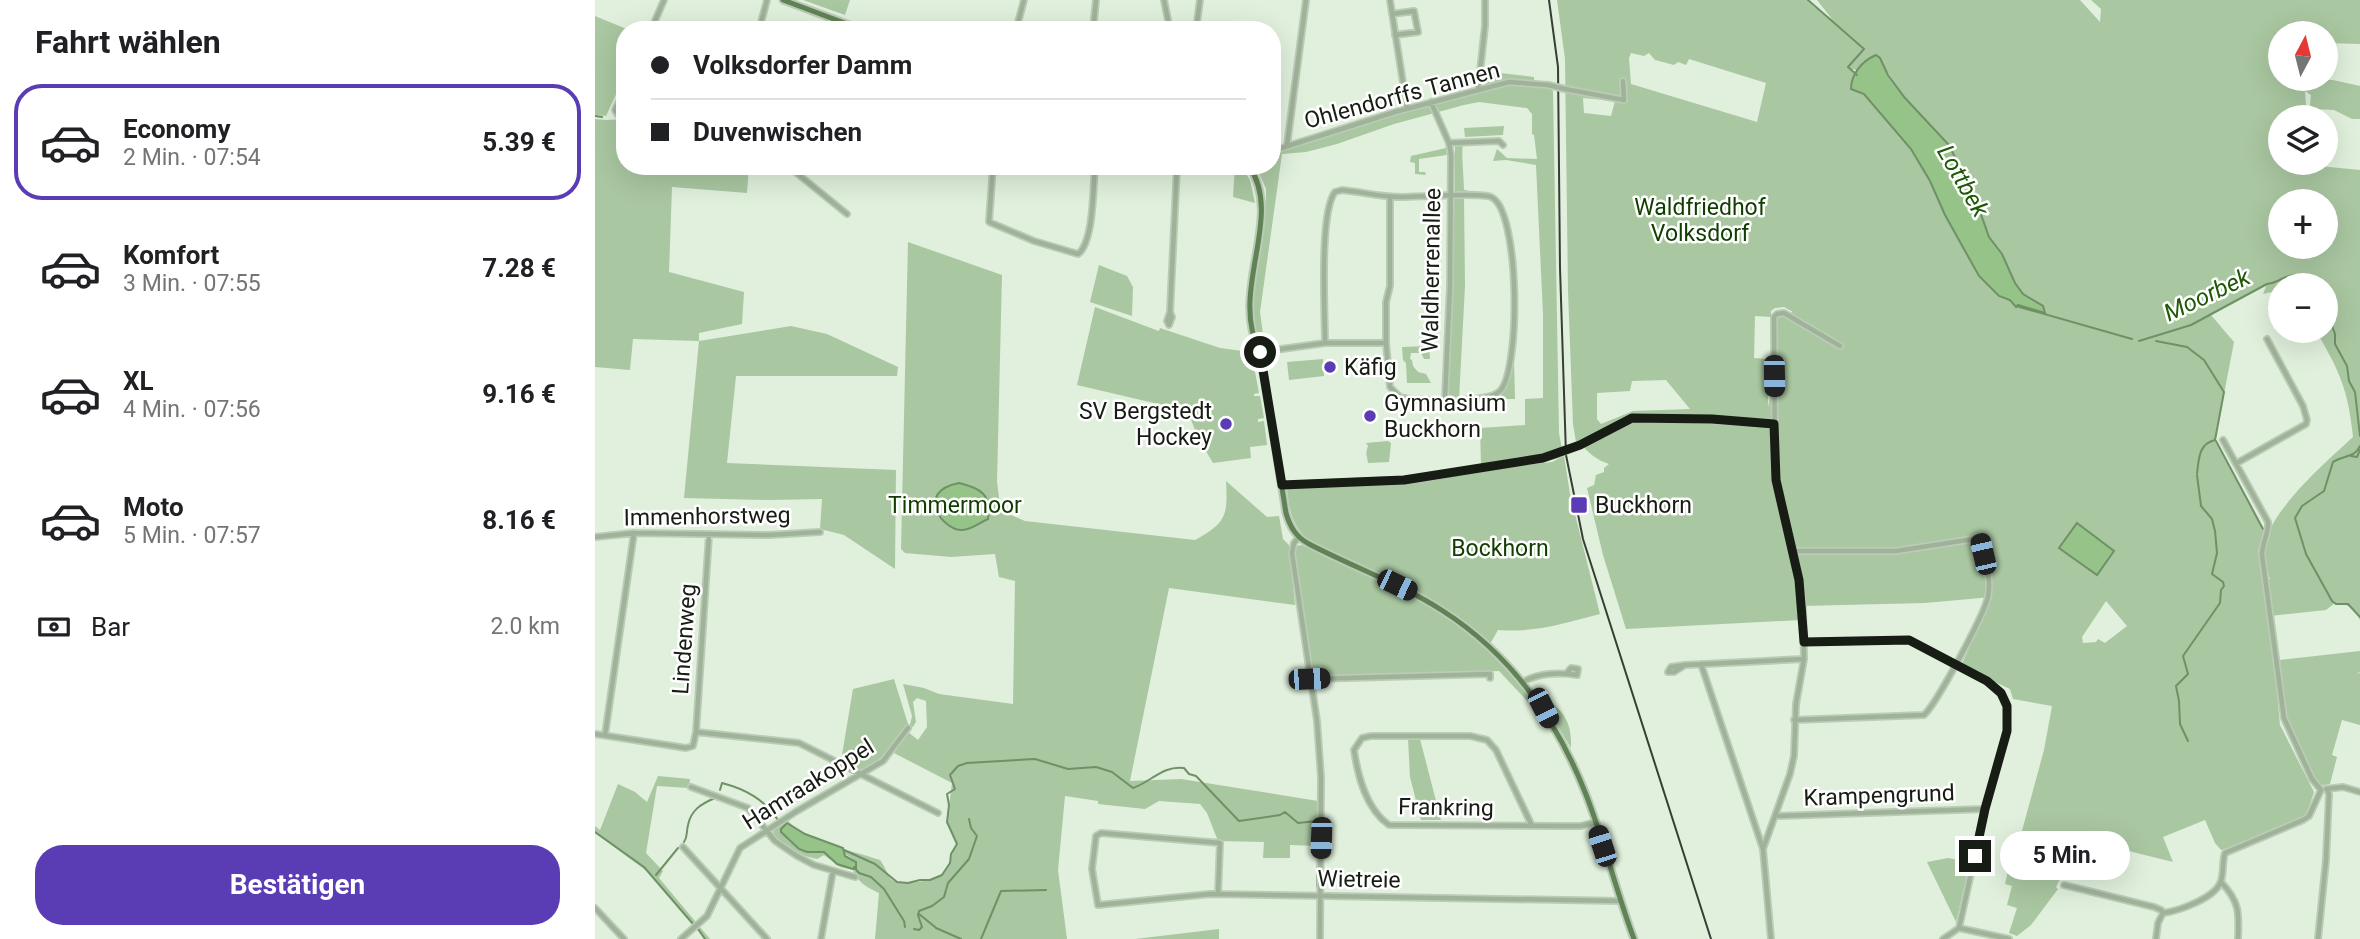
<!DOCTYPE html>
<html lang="de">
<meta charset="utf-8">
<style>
body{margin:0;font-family:Roboto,sans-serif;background:#f6f6f6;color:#202124;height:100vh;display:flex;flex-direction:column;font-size:26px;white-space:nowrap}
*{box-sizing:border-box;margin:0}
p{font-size:23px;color:#757577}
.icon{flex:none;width:38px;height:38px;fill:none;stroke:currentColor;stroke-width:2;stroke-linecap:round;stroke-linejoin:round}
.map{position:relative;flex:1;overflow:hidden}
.details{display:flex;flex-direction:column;background:#fff;width:595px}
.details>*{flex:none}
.guide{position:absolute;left:21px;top:21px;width:665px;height:154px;border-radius:28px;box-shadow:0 7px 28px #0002;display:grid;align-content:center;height:154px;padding:0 35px;background:#fff}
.needle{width:46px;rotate:7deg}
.tools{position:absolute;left:1673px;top:21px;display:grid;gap:14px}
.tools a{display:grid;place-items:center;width:70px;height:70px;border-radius:50%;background:#fff;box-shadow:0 7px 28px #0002;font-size:35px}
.end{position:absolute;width:32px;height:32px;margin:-16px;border:9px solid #171c15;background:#fff;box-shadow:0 0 0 4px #fff}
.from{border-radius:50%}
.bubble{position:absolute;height:49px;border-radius:24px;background:#fff;box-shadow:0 7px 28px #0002;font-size:23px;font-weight:700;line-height:49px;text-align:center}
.car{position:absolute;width:21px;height:42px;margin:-21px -10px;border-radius:9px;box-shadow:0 0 5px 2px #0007;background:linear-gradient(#222 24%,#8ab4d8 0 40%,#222 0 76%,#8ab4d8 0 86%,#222 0)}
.guide b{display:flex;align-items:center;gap:24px;height:66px;font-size:26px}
.guide b+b{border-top:2px solid #e0e0e0}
.guide i{width:18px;height:18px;background:#202124}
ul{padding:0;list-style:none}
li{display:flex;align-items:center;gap:21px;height:116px;margin:0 14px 10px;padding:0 21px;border:4px solid transparent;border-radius:28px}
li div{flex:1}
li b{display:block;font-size:26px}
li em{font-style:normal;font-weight:700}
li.on{border-color:#5a3cb4}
li>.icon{width:63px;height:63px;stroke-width:1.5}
h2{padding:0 35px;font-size:32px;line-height:84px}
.pay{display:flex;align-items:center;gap:18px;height:77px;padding:0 35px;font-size:26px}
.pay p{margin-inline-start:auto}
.primary-button{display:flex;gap:14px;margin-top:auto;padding:14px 35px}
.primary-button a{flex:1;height:80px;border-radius:28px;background:#5a3cb4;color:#fff;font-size:28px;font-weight:700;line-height:80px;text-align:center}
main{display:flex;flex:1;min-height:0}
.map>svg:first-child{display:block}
.green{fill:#a9c7a1;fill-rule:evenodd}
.water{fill:#95c388;stroke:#6f9166;stroke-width:2}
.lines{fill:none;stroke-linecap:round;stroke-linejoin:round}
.stream{stroke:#6f9166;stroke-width:2}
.minor-casing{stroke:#bccab8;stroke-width:8}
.major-casing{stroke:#bccab8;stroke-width:9}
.minor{stroke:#9fb399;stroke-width:4.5}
.major{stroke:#5f8354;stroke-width:5}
.rail{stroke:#373e35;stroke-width:2}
.minor-bridge-casing{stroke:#bccab8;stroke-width:8;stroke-linecap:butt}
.minor-bridge{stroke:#9fb399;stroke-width:4.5}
.route{stroke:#171c15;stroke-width:9}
.poi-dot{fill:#5a3cb4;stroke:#fff;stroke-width:2.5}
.labels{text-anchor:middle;stroke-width:5;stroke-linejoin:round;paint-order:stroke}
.street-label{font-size:23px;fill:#171c15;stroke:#fff}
.park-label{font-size:23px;fill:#113e00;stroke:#fff}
.poi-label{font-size:23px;fill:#171c15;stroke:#fff;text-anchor:start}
.water-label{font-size:24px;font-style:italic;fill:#1f5906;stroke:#fff}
</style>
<main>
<section class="details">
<h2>Fahrt wählen</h2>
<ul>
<li class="on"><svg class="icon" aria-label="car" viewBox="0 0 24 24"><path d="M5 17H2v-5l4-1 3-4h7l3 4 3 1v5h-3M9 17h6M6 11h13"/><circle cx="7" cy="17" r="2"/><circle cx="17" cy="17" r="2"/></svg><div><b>Economy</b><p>2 Min. · 07:54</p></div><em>5.39 €</em></li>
<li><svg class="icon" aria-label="car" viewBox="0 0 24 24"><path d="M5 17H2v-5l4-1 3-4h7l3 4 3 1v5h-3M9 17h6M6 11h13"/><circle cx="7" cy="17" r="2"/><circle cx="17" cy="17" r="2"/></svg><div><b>Komfort</b><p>3 Min. · 07:55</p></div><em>7.28 €</em></li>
<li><svg class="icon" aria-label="car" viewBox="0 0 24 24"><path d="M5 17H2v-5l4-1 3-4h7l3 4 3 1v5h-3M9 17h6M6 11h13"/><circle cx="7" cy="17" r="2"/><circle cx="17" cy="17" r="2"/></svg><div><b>XL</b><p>4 Min. · 07:56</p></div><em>9.16 €</em></li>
<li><svg class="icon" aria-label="car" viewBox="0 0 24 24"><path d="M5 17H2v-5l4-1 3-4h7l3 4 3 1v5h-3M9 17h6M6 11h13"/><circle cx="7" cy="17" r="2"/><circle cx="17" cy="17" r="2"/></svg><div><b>Moto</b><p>5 Min. · 07:57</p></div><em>8.16 €</em></li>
</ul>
<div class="pay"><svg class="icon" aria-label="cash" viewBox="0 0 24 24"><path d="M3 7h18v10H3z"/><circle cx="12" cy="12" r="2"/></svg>Bar<p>2.0 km</p></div>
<div class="primary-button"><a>Bestätigen</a></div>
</section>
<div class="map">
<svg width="1765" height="939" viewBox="0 0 1765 939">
<rect width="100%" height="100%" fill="#e0f0dc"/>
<!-- green -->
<path class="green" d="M208,0H255L250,15Z
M962,0H1213L1218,6L1237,19L1222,0H1485L1505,22L1506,9L1496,0H1765V44L1731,43V33H1685V79L1738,80L1765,86V119H1757L1739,110L1718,109L1715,105L1716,95L1710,91L1711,106L1694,110L1685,117L1682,162L1765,170V620C1759,606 1753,605 1740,603L1731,610L1675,616L1685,725L1719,792L1711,816L1652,841L1626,850L1620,843L1610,820L1568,837L1578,862L1497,842L1473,865L1461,887L1463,889L1436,925L1422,936L1414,933L1422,908L1412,905L1417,886L1410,884L1418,849H1422L1449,750L1457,706L1418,699L1415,689L1366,666L1397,597L1330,603L1206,606V620L1031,629L1008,555L992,488L999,485L1001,475L1009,472V468L1014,464C1004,461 990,452 985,441L981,442L978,424L973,291L970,59ZM1036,53L1049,56L1054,53L1060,60L1079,65L1083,62L1091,65L1094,59L1171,83L1162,122L1036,84L1034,58ZM1281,55L1310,98L1355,146L1381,200L1394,237L1410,260L1420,283L1428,294L1448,306L1417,304L1416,300L1404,296L1384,276L1321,156L1269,94L1256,82L1260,75L1257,71L1259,69L1263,72C1266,63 1273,59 1281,55ZM988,98L1020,101L1016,116L989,113ZM1685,201H1731V247H1685ZM1672,284L1668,294L1685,290V285H1731V331H1721C1745,372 1753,389 1758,437C1731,462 1675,510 1669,547C1667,557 1672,569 1675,579L1670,581L1663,552L1669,531L1620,441L1639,342L1616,315ZM1189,307L1198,312L1185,315L1179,320L1181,374L1173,407L1174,359L1159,358L1160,316L1176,317V311L1180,308ZM1071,380L1095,409L1038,411L1006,424L1002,419V393L1035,391L1037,381ZM1482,523L1519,551L1500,574L1464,548ZM1511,601L1532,626L1510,643L1503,639L1501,642L1488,643L1487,637Z
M0,16L34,30H30V75L11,116L0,115Z
M888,71L939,77V81H917L891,86L887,83Z
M914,82L953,87L958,91L964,433L967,449L954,454L886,465L885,428L930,425V399L948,398V314L941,165L911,160L898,161L902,149L912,158L942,159L939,135L937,134V114L932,108L884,102L869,105L799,124L742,144L711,152L687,154L665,312L670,349L665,348C649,300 666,248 671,198V189L661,166H677V157L682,153L678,151L800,112Z
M0,119L11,120L30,119V166H154L152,193L77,187L74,272L149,292L147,324L104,333V341L196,326L232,334L303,367L302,376H141L132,463L301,470L300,569L249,535L225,529L227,499L174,500L89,498L104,341L38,339L35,370L0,367Z
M909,126L908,135L870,137L869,128Z
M860,145H868C866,151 869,179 869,190H872V194H863L860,191Z
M851,148L852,155L824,159V172H830L831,175L820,174V163L815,162L816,156Z
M640,166H646L655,180L660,203L638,197Z
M859,196H869L870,286L864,399H853L857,200Z
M313,242L407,275L402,482L405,505L416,515L430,521L600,540C631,523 633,516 631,481L672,517L684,516L688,539L694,545L700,605L574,588L535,781L586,779L723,801L724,846L695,845V858H668L669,842L623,841L612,813L605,804L564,801L550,809L503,804V801L470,796L463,870L472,939H280L284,893C273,888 262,882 258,870L245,867L229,855L222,859C205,856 192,847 179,836L178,830L192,820C215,843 255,850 285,860C289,865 293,875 296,879C304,887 342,881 349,873C357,865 355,853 362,844L352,822L357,783L299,753L313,732L323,740L332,727L331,701L322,698L318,702L321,722L318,727L315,725L317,716L308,684L329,688L344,694L418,704L420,581L404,577L400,554L356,557L310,553L306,549ZM192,823L210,834L248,848L247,852L258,859V869L242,864L229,852H212L204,849L186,829Z
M504,265L532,276L538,287L537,316L495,302Z
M500,307L561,330L564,331L565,328L625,348L655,352L657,356L664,393L659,394V396H665L669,418L663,419V422L669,421L672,445L655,447L656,458L618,463L602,436L593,411L482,385Z
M834,346L835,359H829L826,353H816L815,359L817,360L818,366L823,372L831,374L836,383H812L811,363L808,360L807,347Z
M728,359L729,376L694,380L692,362Z
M916,359H919L920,399H896L894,397L908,387Z
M793,441L796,443L794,462L773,463C772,454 770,456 773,446L771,443Z
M969,456L975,494L1005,614C971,623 939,633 903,630L895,644L852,611L714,540C697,527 694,509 692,489L695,486L820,481L889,469L957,462Z
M706,545C762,565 841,602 885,641C905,659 922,680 939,700L934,703L904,671L718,677L699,551L701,546Z
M1765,651V672L1762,674L1765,673V725L1747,720L1737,755L1742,757L1735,784L1723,786L1692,723L1685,660Z
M299,679L313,724L287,759L264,772L246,761L258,689Z
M946,698C969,708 977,723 976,748Z
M813,739H825L846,820H826L815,777Z
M63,776L95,779L94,788L62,786L51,853L68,871L64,878L115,939H110L53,872L0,833V826L5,830L23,784L40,792L52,802Z
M1353,858L1375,862L1361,922L1332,862Z
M624,929V939H540Z"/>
<!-- water -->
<path class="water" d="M1281,55L1285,58L1293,75L1310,98L1354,145L1381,200L1394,237L1407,254L1420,283L1428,294L1448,306L1450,313L1423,305L1421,307L1415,300L1404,296L1384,276L1350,215L1335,181L1316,149L1269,94L1256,89C1256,74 1267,61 1281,55Z
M364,483C385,488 397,494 393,519C384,523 378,529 368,530C349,532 318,492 364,483Z
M1482,523L1519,551L1502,575L1464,548Z
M192,823L210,834L248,848L250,856L261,862V868L258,869L242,864L229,852H212L204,849L186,832V829Z"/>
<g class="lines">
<!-- stream -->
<path class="stream" d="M1213,0L1269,49L1253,67L1262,75
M0,116L7,117
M1731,298L1734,301L1733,315L1740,334V344L1752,366L1754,381L1760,392L1765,436
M1421,306L1537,339
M1544,341L1596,325L1672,284C1683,283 1689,275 1701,275L1703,280L1712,285
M1561,341L1592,347L1609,360L1629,392L1620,440C1603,444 1604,460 1602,473
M1621,441L1668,529
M1765,446C1760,458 1748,455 1738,462L1729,491L1707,506L1700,518L1711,554L1737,601L1741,604H1753L1765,617
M1756,456L1762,457L1765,450
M1593,741L1585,724L1584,701L1581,686L1593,674L1588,656L1625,603L1626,590L1629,586L1628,582L1617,574L1622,553L1620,531L1617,519L1606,506L1602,475
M125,790L127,783C150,789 169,799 183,820
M0,832L49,867L98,924
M89,842C93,836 91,833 93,825C96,810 106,804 120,798
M249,850L280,864L302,882L313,883L325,880H335L347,875L355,863L356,854L362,844L352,822L354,805L352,794L360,789L355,775L363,766L372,763L440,759L473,769L501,767L517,772L538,788C556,782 568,765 589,768L594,774L601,776L644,821L685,815L690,812L703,823L722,821L724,825L722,886
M259,867L264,873L276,877L289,889L309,921L310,927
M61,875L83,848
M324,914L340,927
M341,928L366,939
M103,929L110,939
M319,929L324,930L327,927L323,915L324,911L337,906L349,897L353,883L374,859L382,836L376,828L374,819
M386,939L406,891L451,890"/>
<!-- minor casing -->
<g class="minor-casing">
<path id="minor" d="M569,0L575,30
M795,0L812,108
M797,14L819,11L823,32L800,35
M56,30L69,0
M164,30L172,0
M421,30L429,0
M498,30L501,0
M601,30L605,0
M30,89L20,110L24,116L30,117
M970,89L1029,100L1028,81
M883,90L890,26V0
M836,102L854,143L856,155L855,286L850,399
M854,143L904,141L908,145
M692,145L711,0
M677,151L800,112L914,82L953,85
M193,166L252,214
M398,166L394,222L439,241L483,254C499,242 498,187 500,166
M575,312L572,321L574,325L577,317L575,312L582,166
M791,343V302L795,286V197
M665,352L730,343H791L795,387L805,397C822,402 893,403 905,391C926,370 925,209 896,197C886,192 822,197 806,197C786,197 767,192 747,190L740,192C724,213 730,313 730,343
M1628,440L1673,522C1674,533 1667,543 1667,555L1689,718L1717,779L1726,790
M985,445L1032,420L1047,417L1179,423
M1642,463L1711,424L1712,420L1708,406L1672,339
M686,485L823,479L961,455
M0,537L39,533L174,535L225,532
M704,537L699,543L697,553L722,721L726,777L725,939
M1198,551H1301L1385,538C1389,556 1397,578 1393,597C1389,615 1342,703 1329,715L1199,720
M1209,642L1314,640L1392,681L1408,696L1412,706V731L1390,809L1364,928
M1106,664L1168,849L1176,939
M1090,665L1079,672H1073L1076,667L1090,665L1209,659
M714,679L895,674V678
M928,682C943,673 964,672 982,675L983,669L976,668L972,673
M101,732L204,743L343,813
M0,734L91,748L98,746L101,732L114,535
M10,735L39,533
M96,787L153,808L180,841L202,856L219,865L260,877
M1731,789L1748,787L1765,792
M1180,816L1389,809
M937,826L901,750L892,740L875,736H776L767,738L759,750C763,777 771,809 794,825L965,826H986L1000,822
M88,847L172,939
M1168,849L1195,774L1199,756L1201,704L1209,659L1208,607L1204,580L1180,480L1179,317L1182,314L1189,313L1245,346
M1626,882C1645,902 1644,913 1643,939
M1469,885L1559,907L1566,910L1568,913
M623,894L625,843L506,833L501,836L497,869L503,905L615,894L1025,901
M0,908L29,939
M1568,913C1583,911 1621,898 1626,881C1629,872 1627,862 1630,853L1708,820L1714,816L1726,790
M86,939L112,916L145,848L202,811L288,761L313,728
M226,939L238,871
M1348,939L1364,928L1414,939
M1561,939L1563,923L1568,913
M1723,939L1731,860L1734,794L1732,789"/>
</g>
<!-- major casing -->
<g class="major-casing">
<path id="major" d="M188,0L268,30
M654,166C690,218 633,291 665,352L691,513C695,527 701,537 714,544C758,567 806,584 848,611C915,654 961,719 990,792C1009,840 1021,891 1039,939"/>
</g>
<!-- minor -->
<use href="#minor" class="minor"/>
<!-- major -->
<use href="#major" class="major"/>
<!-- rail -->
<path class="rail" d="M954,0L963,67L965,268L971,455L988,539L1116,939"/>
<!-- minor-bridge casing -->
<g class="minor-bridge-casing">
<path id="minor-bridge" d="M953,85L970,89
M961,455L985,445"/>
</g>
<!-- minor-bridge -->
<use href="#minor-bridge" class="minor-bridge"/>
</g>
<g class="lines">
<!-- route -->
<path class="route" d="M665,352L687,485L809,480L948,458L985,445L1037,418L1117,419L1179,424L1181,480L1204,580L1209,642L1314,640L1392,681L1406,693L1412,706V731L1390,809L1380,856"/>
</g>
<!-- markers -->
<g class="poi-dot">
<circle cx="735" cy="367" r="7"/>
<circle cx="775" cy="416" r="7"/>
<circle cx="631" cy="424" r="7"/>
<rect x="975" y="496" width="18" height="18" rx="3.5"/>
</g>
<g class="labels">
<!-- street labels -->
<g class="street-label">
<text transform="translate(807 95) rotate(-15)" y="8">Ohlendorffs Tannen</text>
<text transform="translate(836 270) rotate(-89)" y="8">Waldherrenallee</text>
<text transform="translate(112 516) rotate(-1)" y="8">Immenhorstweg</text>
<text transform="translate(89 639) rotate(-86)" y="8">Lindenweg</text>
<text transform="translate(213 784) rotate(-32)" y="8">Hamraakoppel</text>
<text transform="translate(1284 795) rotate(-2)" y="8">Krampengrund</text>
<text transform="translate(851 807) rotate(1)" y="8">Frankring</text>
<text transform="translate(764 879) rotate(1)" y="8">Wietreie</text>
</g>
<!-- park labels -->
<g class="park-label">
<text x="1105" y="215">Waldfriedhof<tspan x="1105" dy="26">Volksdorf</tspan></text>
<text x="360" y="513">Timmermoor</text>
<text x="905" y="556">Bockhorn</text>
</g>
<!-- poi labels -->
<g class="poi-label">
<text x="749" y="375">Käfig</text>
<text x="789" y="411">Gymnasium<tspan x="789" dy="26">Buckhorn</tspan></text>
<text x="617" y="419" text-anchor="end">SV Bergstedt<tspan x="617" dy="26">Hockey</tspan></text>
<text x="1000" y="513">Buckhorn</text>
</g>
<!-- water labels -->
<g class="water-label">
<text transform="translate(1368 181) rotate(60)" y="8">Lottbek</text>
<text transform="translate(1612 295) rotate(-25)" y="8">Moorbek</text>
</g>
</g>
</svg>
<div class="tools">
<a><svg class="needle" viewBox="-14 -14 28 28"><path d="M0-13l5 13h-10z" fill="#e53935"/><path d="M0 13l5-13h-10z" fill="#757577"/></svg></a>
<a><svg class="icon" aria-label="layers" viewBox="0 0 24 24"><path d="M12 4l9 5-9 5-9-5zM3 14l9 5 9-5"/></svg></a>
<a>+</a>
<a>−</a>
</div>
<i class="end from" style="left:665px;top:352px"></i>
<i class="end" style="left:1380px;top:856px"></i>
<div class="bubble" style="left:1405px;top:831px;width:130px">5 Min.</div>
<i class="car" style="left:1179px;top:376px;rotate:179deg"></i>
<i class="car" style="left:1388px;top:554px;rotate:347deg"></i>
<i class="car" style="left:802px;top:585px;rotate:116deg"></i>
<i class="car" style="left:714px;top:679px;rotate:88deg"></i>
<i class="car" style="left:948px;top:708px;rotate:153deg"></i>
<i class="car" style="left:726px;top:838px;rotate:182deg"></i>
<i class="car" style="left:1007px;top:846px;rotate:342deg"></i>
<div class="guide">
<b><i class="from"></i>Volksdorfer Damm</b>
<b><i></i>Duvenwischen</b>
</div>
</div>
</main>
